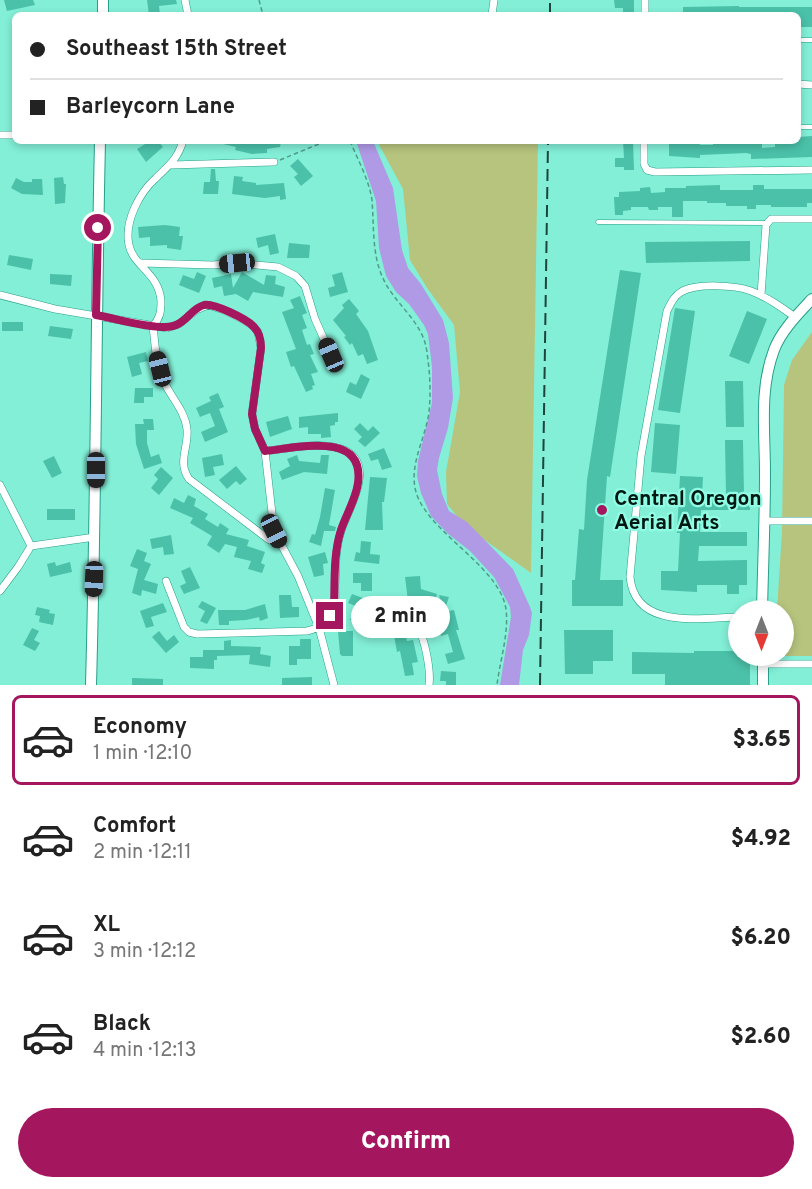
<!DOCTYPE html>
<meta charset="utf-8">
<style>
body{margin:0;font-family:Overpass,sans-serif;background:#f2f2f2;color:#222;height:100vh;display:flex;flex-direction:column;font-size:22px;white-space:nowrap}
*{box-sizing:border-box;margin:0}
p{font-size:20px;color:#767676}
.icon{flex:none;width:33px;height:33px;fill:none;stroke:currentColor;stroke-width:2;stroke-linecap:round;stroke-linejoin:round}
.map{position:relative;height:685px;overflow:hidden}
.side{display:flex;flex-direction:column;background:#fff;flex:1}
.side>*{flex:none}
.top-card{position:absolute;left:12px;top:12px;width:789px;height:132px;border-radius:9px;box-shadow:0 3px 9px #0003;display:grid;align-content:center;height:132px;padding:0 18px;background:#fff}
.needle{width:39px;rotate:180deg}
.controls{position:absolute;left:728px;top:600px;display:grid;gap:12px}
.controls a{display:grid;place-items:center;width:66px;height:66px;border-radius:50%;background:#fff;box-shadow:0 3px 9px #0003;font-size:30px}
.end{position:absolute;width:27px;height:27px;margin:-14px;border:8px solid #a4175e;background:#fff;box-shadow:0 0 0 3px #fff}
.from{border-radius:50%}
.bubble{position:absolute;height:42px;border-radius:21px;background:#fff;box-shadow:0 3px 9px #0003;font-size:20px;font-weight:800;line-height:42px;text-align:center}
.car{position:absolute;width:18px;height:36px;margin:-18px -9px;border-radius:8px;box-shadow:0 0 4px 2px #0007;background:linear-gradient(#222 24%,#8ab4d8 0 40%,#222 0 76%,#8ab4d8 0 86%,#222 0)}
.top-card b{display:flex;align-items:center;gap:21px;height:57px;font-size:22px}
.top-card b+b{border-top:2px solid #e0e0e0}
.top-card i{width:15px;height:15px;background:#222}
ul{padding:10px 0 0;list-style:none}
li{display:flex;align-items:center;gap:18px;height:90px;margin:0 12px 9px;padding:0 6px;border:3px solid transparent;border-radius:9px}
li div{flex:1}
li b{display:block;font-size:22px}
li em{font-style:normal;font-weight:800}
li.active{border-color:#a4175e}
li>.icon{width:54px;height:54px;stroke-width:1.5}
.button{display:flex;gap:12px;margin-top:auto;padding:12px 18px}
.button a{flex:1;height:69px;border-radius:36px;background:#a4175e;color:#fff;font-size:24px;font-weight:800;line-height:69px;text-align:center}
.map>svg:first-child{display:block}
.green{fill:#b7c47e}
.water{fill:#b09ae6}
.building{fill:#4bc1a9}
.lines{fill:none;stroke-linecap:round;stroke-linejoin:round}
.lane-casing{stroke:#279f89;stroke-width:5}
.street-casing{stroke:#279f89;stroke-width:8}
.secondary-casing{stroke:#279f89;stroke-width:12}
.path{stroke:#509b8a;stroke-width:1.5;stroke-dasharray:4.5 3;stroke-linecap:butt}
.lane{stroke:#fff;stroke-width:4}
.street{stroke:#fff;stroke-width:7}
.secondary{stroke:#fff;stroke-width:10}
.rail{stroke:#1d453c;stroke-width:2;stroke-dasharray:12 6;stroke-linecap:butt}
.route{stroke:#a4175e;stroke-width:8}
.poi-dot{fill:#a4175e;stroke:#90fde4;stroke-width:2}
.labels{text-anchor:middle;stroke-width:4.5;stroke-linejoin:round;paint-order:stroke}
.poi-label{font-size:21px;font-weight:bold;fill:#011712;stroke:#90fde4;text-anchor:start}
</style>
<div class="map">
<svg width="812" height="685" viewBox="0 0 812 685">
<rect width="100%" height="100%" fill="#83efd7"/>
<!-- green -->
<path class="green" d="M377,141H538L531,573L465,526L447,504L446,472L460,392L454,325L427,288L410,260L403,189Z
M812,332V656H775H783V610H777L782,532L784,385L792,360Z"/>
<!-- water -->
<path class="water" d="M356,141H373L393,188L402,250L408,268L421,284L443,320L449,343L453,398L448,428L439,458L437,470L442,494L449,511L467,522L513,569L530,607L532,613L529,635L523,650L519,685H500L511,617L510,607L494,577L470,551L447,533L431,516L421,493L417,476L418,461L432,403V367L428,334L424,325L409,304L396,292L386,276L379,248L376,201Z"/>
<!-- building -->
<path class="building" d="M4,0H33L35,5L7,11Z
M147,0H176L177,4L159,6L160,15H149Z
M614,0H634V15H623V8H615Z
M739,6V7H812V27H798V15H683V7Z
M812,136V157L751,159V154L746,153L700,155V158L669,156V142L671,141H699L700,145H713V141H723V144H734V141H762V148L775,147V141H798V137Z
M150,141H158L163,147L146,162L137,149Z
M220,141H281L280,147L267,149V153L252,154L235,150L236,147L219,143Z
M623,141H633L634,170H624V167H615V158H624Z
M298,159L313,176L301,186L294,177L298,174L290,166Z
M211,169H215L216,181H219L218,194H203L204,182H210Z
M234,176L243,177L242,181L256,183V185L284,183L286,199L280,200V196L265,198L232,194Z
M63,177L64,184H66L65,203L55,204L54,178Z
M16,178L24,182H32V179H42L43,195L22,194L11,188Z
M720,185V190H753V185H764V189H812V203H807V207H771V205H756V209H747V206H726V203H707V201H683V217H672V207H658V210H649L648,207H631V210L623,211V215H615L614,197H619V192L640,191V188L650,187L651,193L665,192V188H686V186Z
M165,225L180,227L179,236H183L181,250L167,248V245L150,246V237L139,238L138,227Z
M275,234L279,253L270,255L268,245L258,248L256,238Z
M750,241V261L646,263L645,242Z
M289,243L310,245L309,258H287Z
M9,255L33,259L31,270L7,265Z
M620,270L641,273L610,477L607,476L600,580H623V606H572V580H575L579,529L584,530L587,480Z
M197,272L206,276L199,293L179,285L183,275L194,279Z
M242,272L264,285L266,275L276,276L275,284L285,287L283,297L253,292L248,301L236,294L224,296L222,286L214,288L212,278L231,274L233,288Z
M342,272L348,292L330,297L328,288L335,286L332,275Z
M50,274L72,275L71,286L50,284Z
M300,296L307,313L302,315L307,328L302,330L307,345L310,344L314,354L310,355L318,372L311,374L315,385L312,386L313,389L306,392L294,366L291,367L286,352L296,349L282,312L294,308L290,300Z
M349,299L359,311L356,314L368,331L378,360L367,364L363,354L358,356L352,343L350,345L344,337L346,336L333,320L344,308L342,305Z
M675,308L695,311L680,413L658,410Z
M747,311L767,319L749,364L729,356Z
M2,322H23V331H2Z
M50,326L73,329L71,339L48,336Z
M146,352L148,361L139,363L142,374L132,377L127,357Z
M361,374L370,379L361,399L346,392L350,382L356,385Z
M725,381H743L744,427H726Z
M135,388H153V397H144V403H134Z
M218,393L224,407L219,409L228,432L205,442L201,432L215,426L210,413L200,417L196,408L211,401L209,397Z
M338,413V422H335V425L330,426L331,437L321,438V434H308V427L299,428V417Z
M288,416L292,429L270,437L266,422Z
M143,419H153L154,430H147V443L151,457L159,454L162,463L144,469L136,444L135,424H144Z
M360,423L368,431L373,426L380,433L365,447L358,441L362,437L354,429Z
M655,423L680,425L676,474L651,472Z
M725,440H743L744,495H750V510H701L700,532H747V546H699L698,561L747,560V585H739V594H727V585H697V592L661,590V571H678L680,533H677L680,476L703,477L702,495H726Z
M384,448L392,467L382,470L378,459L371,461L368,454Z
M222,454L224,465L213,467L215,475L205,477L202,458Z
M297,455L299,461L320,463L321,455H329L327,474L304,472L282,480L279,472L290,466L287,459Z
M54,456L62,473L52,478L43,461Z
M236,466L247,479L240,485L236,481L227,489L219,480Z
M161,467L173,478L159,495L151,488L158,479L154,475Z
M370,477L387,478L384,502H382L383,530H365Z
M325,488L335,490L329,525L336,527L335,531H324L321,546L309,542L312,534L315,535L320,517Z
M188,495L196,499L194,506L208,514L205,519L218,527L220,523L229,529L226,534L249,540L247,546L265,552L261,563L265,565L262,573L248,569L251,561L234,557L237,547L225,544L219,553L207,545L212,536L190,523L193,518L170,508L174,498L184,503Z
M47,509H75V520H47Z
M171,535L174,554L164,555L163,547L152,549L150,539Z
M361,541L371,542L370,554L380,555L379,564L354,561L356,552L360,553Z
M137,549L147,553L144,561L151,564L144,580L158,584L156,594L142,590L141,596L132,593L138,569L130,566Z
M325,552L328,563L323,564L324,575L314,577L308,557Z
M55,562L56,566L70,562L72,572L50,577L47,564Z
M190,567L200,588L184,594L180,586L186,583L181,571Z
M353,573H372V591H361V583H353Z
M420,576L421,589L437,594L433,608L424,606L426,599L408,601L405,577Z
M352,594L368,600L360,623L350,620L356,606L348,603Z
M279,595H291L292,607H299V617L280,618Z
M439,595L449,597L444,612L454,610L459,630H456L465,659L448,664L445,654L453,652L448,634L441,636L438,625L446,623Z
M202,601L216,608L207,624L200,621L205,611L198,607Z
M404,602V612H401V628H404L407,641L413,640L418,662L412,663L414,675L405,676L400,651L397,652L392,624L391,603Z
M163,603L167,612L151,617L154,626L146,628L140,611Z
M265,604L268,618L260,621L259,617L246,620L229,621V625H219L218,610H245Z
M37,607L50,610L49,613L55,614L53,625L39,622L40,616L35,615Z
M32,628L39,631L34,640L40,643L35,651L23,645Z
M564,630H613V661H593V674H565Z
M159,631L167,641L174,635L179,642L166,653L152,637Z
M338,631H353V656H342L340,654Z
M300,639H311V659H297V665H289V646H300Z
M231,640V646L261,647L260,654L271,656L270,667L249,664L250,655L217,656V660H214V669L190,668V657H203V650H224V641Z
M694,651H738V656H750V685H665V674H632V652L694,653Z
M441,671L456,672V685H446V681H440Z
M312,677V685H282V678Z
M132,678L163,679V685H132Z"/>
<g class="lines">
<!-- lane casing -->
<g class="lane-casing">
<path id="lane" d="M798,40H812
M798,127H812
M598,222L768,223"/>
</g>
<!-- street casing -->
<g class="street-casing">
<path id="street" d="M185,0L188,15
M492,15L494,0
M645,15V0
M798,84L812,85
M0,135H15
M183,141C177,160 169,165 156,178C139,193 124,222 129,245C133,266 159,273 161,301C161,312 160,318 153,326C155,344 156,366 164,382C171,397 185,411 187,429C189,447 177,462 189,479L268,539L281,545
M644,141V164L647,170L655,172L812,170
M171,165L274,162
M141,263L213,265L237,263L278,267L296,276L305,286L315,319L331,355
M0,295L55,309L167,328L179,324L196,310L208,305L224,310L244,320L253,326L258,332L261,348L252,414L255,429L265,451L274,531L298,576L319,628L334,685
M761,295L766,225L771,219H812
M0,485L31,546
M764,521H812
M31,546L95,537
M166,581L184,627L189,632L197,634L307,631C320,628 330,622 334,609C336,602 335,593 335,586C336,567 335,549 341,531C347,512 370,476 354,457C337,437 288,449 265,451
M0,591L18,567L31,546
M738,617C700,618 635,630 630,577L641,456L667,311C671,303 674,296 681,292C696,283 735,285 751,291C767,297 781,307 795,317
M417,626C425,638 431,671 429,685
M763,664H812"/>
</g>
<!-- secondary casing -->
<g class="secondary-casing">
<path id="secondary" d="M103,15V0
M762,610C763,565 765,519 765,473C765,431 759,390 774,350C781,331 798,314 812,299
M763,656V685
M91,685C96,504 96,322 100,141"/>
</g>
<!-- path -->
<path class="path" d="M259,0L263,15
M350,141C358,160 369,180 372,200C374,226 372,253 382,276C394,305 424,321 427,353C430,372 431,393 429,412C425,442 405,470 419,500C438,538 500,569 506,609C509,634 500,660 497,685
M280,160L326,141"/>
<!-- lane -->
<use href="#lane" class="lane"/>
<!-- street -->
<use href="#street" class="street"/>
<!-- secondary -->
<use href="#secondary" class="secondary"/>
<!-- rail -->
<path class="rail" d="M550,15V0
M540,685L548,141"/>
</g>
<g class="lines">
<!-- route -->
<path class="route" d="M98,228L96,315C118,319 142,327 165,327C186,327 189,309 204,305C214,303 247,319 254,327C260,333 261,341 261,348L252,414L255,429L265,451C296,448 365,430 358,483C356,499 346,515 341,530C333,555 335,582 334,608L330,616"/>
</g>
<!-- markers -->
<circle class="poi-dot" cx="602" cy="510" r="6"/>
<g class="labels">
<!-- poi labels -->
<g class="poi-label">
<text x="614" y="505">Central Oregon<tspan x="614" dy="24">Aerial Arts</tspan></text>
</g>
</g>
</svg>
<div class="controls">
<a><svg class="needle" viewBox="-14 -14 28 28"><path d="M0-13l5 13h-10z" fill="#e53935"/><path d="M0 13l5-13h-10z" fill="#767676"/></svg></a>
</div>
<i class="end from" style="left:98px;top:228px"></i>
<i class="end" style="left:330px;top:616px"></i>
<div class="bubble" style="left:351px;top:596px;width:99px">2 min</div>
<i class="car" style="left:237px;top:263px;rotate:264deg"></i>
<i class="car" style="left:331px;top:355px;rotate:337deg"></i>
<i class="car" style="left:160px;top:369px;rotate:346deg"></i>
<i class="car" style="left:96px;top:470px;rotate:180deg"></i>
<i class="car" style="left:274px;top:531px;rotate:154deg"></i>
<i class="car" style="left:94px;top:579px;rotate:182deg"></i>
<div class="top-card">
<b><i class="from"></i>Southeast 15th Street</b>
<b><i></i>Barleycorn Lane</b>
</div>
</div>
<section class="side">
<ul>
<li class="active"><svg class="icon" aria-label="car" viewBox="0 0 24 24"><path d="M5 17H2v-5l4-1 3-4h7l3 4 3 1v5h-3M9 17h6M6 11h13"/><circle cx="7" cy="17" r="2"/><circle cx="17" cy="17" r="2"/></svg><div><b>Economy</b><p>1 min · 12:10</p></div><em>$3.65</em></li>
<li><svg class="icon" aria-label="car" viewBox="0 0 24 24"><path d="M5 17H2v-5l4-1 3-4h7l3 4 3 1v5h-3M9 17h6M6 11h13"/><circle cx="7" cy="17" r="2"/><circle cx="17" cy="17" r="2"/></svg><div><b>Comfort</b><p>2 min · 12:11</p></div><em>$4.92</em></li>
<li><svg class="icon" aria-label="car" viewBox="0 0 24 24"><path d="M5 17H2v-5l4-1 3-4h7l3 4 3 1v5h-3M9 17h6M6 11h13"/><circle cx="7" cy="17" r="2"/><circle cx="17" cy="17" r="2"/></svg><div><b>XL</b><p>3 min · 12:12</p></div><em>$6.20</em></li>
<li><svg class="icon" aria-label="car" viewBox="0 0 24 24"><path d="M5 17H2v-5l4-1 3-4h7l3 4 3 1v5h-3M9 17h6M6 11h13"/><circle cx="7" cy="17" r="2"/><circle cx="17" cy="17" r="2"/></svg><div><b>Black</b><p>4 min · 12:13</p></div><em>$2.60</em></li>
</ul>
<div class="button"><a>Confirm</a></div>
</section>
